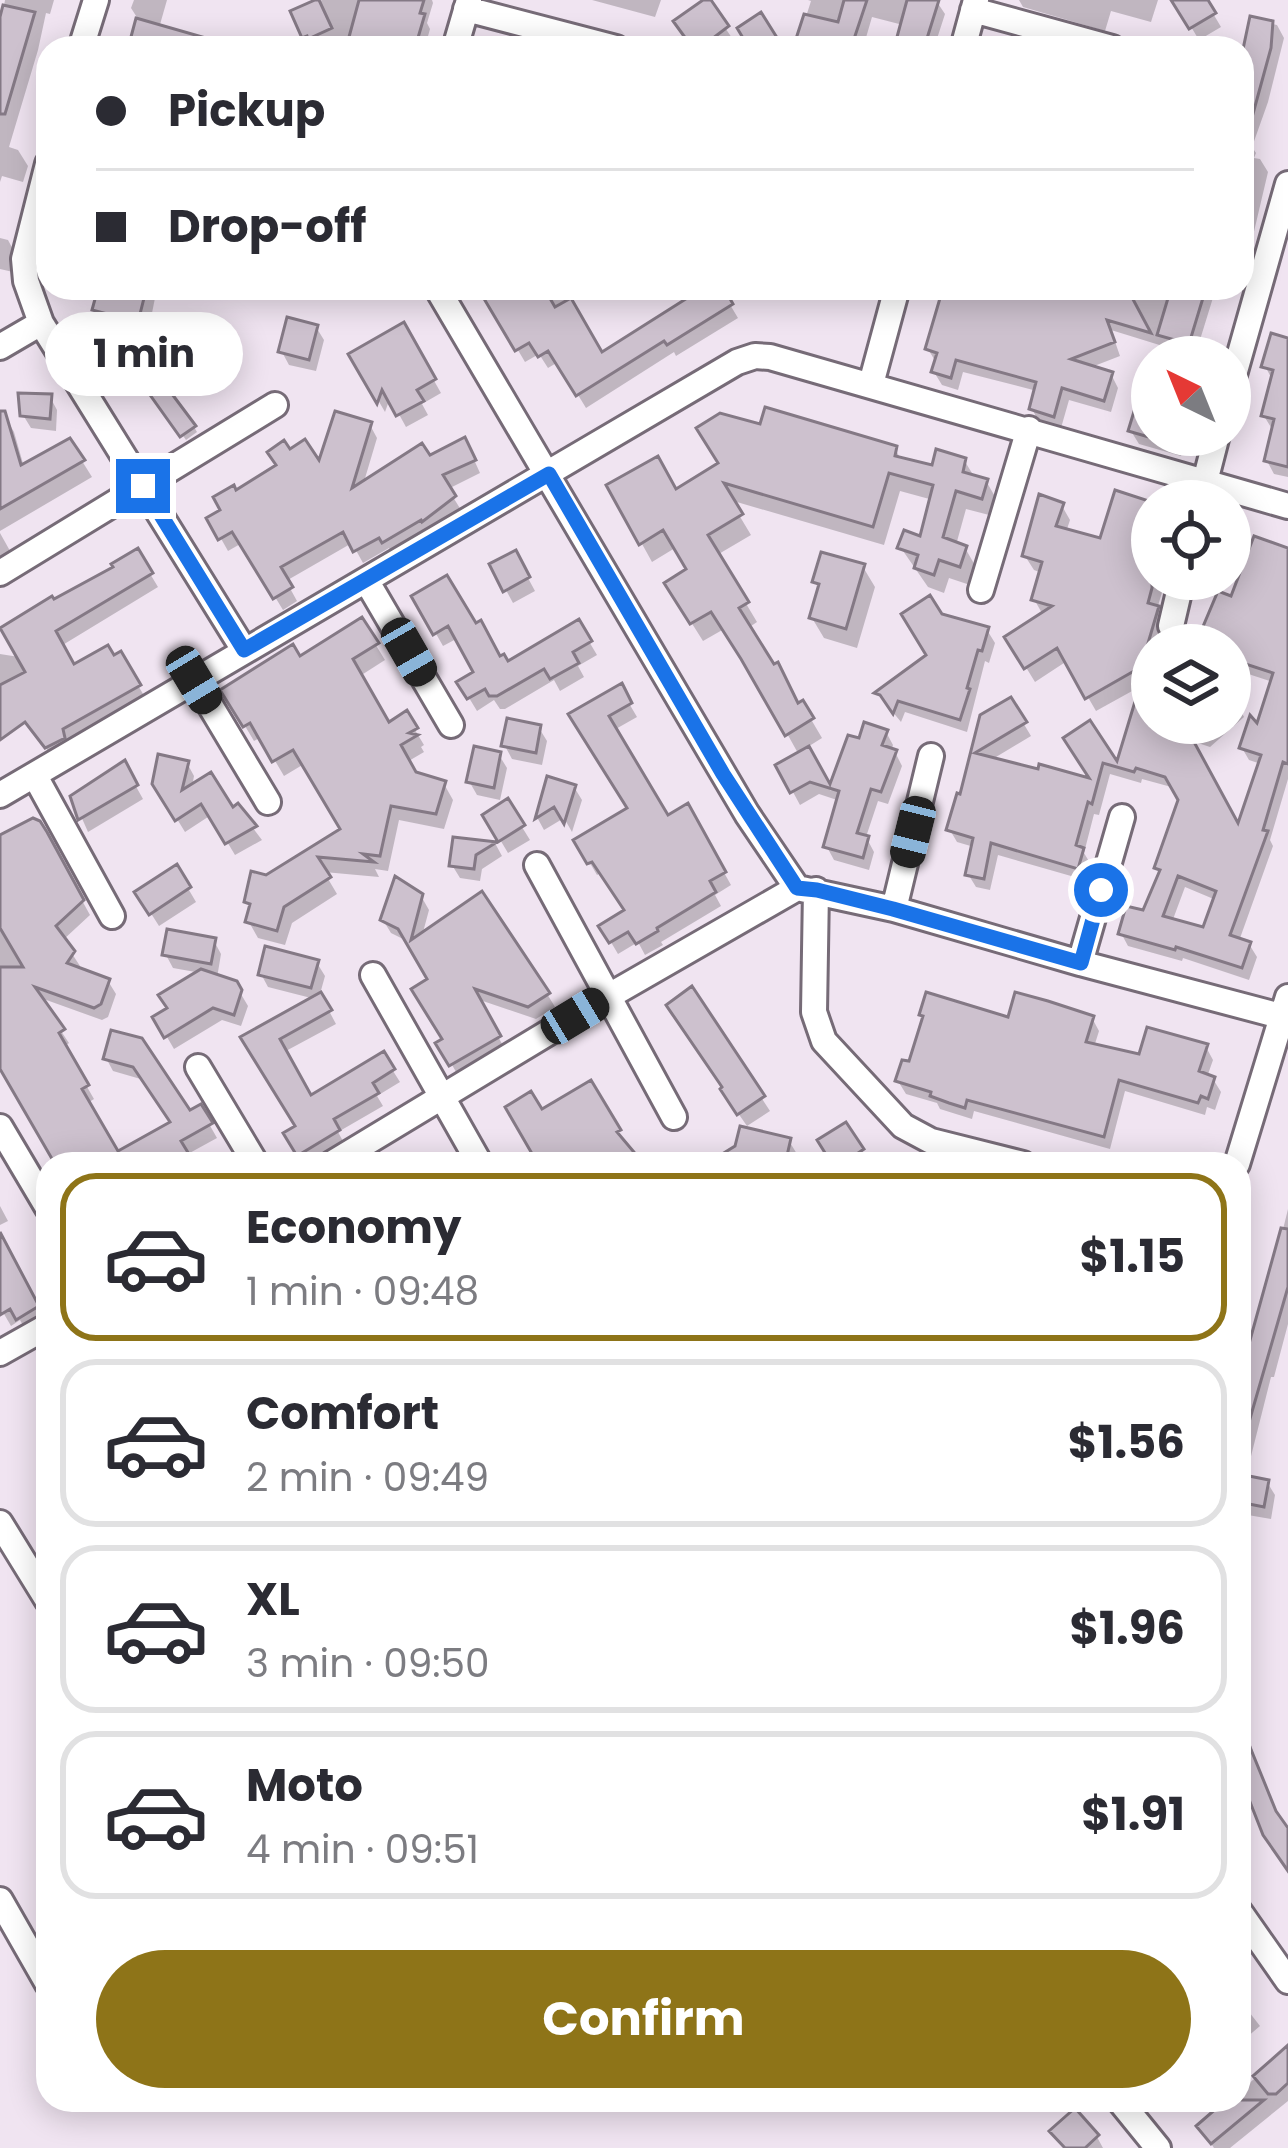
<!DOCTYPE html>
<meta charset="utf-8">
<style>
body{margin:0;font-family:Poppins,sans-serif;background:#f7f7f7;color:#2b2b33;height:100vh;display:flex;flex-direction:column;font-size:45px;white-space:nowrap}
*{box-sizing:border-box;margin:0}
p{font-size:39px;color:#7c7c81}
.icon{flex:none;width:66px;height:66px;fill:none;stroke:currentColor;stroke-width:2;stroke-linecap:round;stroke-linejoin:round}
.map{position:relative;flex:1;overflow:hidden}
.details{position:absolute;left:36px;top:1152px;width:1215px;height:960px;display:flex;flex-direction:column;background:#fff;border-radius:36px;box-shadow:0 6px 30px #0003}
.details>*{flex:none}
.top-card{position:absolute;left:36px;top:36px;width:1218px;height:264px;border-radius:36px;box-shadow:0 6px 30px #0003;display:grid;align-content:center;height:264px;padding:0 60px;background:#fff}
.needle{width:78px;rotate:317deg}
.controls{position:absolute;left:1131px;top:336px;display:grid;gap:24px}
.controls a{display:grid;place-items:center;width:120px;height:120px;border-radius:50%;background:#fff;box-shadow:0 6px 30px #0003;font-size:60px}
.end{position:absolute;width:54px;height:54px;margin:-27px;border:15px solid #1a73e8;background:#fff;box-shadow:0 0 0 6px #fff}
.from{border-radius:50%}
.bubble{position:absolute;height:84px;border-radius:42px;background:#fff;box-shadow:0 6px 30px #0003;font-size:39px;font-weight:700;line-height:84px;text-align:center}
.car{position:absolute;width:36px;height:72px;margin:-36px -18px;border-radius:15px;box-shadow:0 0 9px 3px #0007;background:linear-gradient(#222 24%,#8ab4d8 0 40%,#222 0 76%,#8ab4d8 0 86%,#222 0)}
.top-card b{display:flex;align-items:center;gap:42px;height:114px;font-size:45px}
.top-card b+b{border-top:3px solid #e1e1e2}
.top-card i{width:30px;height:30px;background:#2b2b33}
ul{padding:21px 0 0;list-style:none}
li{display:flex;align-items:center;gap:36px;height:168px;margin:0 24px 18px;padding:0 36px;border:6px solid #e1e1e2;border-radius:36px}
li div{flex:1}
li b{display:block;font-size:45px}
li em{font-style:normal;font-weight:700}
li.selected{border-color:#8e7418}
li>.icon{width:108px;height:108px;stroke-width:1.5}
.primary-button{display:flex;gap:24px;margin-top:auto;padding:24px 60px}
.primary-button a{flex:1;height:138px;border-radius:72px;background:#8e7418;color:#fff;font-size:48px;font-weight:700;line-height:138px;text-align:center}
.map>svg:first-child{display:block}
.shadow{fill:#0003;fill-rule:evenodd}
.building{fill:#cdc1ce;stroke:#847985;stroke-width:3;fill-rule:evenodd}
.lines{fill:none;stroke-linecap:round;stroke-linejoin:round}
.street-casing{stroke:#766b77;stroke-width:30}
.street{stroke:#fff;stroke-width:24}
.route{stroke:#1a73e8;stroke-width:15}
</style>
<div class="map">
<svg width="1288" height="2148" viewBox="0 0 1288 2148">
<rect width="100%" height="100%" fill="#f0e4f1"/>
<!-- shadow -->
<path class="shadow" d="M5,0H54L50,14L46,13L38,50L9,147L18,150L28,166L23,182L2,176L0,182V29Z
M134,0H167L159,28L212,48H131L138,19L131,8Z
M322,0H432L433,3L427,23L430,29L425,47L418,45L417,48H349L353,34L323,48H311L294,13Z
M592,0H661L655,17Z
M808,0H932L937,2L945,14L934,48H897L903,25L872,17L863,48H796L811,1Z
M1019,0H1158L1151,22L1111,11L1105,31L1023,7Z
M1190,0H1205L1221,27L1199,40L1179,7Z
M707,1L734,41L724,48H679L683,33Z
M760,16L780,48H752Z
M1252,20L1277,25L1284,38L1268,102L1252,147L1256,153L1254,158L1260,159L1268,172L1248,257L1242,255V66Z
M0,238L8,240L17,257L13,272L0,269Z
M113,288H157L147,338L105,327L95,310Z
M503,288H563L601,356L696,296V288H720L738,318L676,356L674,352L586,408L558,362L548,368L539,354L525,362L487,298Z
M938,288H1033L1066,298L1089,288H1216L1195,356L1111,330L1120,356L1089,368L1111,374L1118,388L1111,412L1069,400L1061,428L1039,422L1032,409L1037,391L963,372L958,390L942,385L934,372L937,364L928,349L942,301Z
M403,326L441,393L422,404L428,415L406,427L390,398L385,412L352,355Z
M316,327L324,340L316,371L289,365L282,352Z
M1288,341V477L1274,474L1267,461L1272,429L1264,416L1273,381L1265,366Z
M147,385L194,427L197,432L186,440Z
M50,397L57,410L56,431L31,428L23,415Z
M1152,413V435H1188L1181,456L1139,444L1131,431Z
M4,415L14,432L24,467L82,461L92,477L0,531V416Z
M370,425L377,438L363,485L429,459L471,453L480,473L448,489L461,510L392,554L389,548L363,563L352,543L286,581L297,601L283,610L242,543L228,551L210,519L224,511L235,494L279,466L290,453L320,467Z
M762,428L895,449L902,461L934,468L964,460L975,478L986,481L997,500L993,516L966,509L956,545L965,548L976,567L970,585L949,578L944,593L928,587L901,548L922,540L933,500L900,491L884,545L730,500L751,535L717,555L757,622L748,628L798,707L802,704L822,738L806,748L831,791L850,739L861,742L886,732L893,745L891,751L895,752L902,766L888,804L878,801L866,837L874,852L869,870L834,860L827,847L840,801L819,794L800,805L779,766L799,755L754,674L724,629L703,641L679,603L690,570L675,548L652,562L610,486L675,492L722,465Z
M1152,505V579H1166L1157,609L1165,623L1159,645H1152V723H1230V697L1237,704L1244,717L1210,747L1192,741L1239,830L1261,764L1249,760L1242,748L1258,729L1273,682L1230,668V645H1200L1208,618L1288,559V779L1270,840L1273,846L1239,941L1249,944L1257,957L1249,980L1183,958L1182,961L1128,946L1121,933L1144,914L1161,873L1158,867L1181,799L1175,788L1142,779L1141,783L1110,774L1099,815L1094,814L1084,853L1090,863L1085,880L998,855L990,890L976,887L968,874L974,847L957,842L950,830L983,717L1010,701L1031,736L991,760L1095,782L1089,724L1118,768L1143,685L1096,711L1067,661L1035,682L1008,638L1043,615L1034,599L1042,573L1034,570L1025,556L1062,506L1070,520L1066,532L1102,542ZM1185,887L1216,900L1205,931L1172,922Z
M0,533L14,558L0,565Z
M137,552L158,587L61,646L73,668L113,659L120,655L146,699L55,760L26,722L0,713V654L19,657L53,603L117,568Z
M515,554L535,591L513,603L493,566Z
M863,567L875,587L857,648L824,638L812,618L820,591L815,582Z
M415,597L505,670L578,623L597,655L578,666L584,677L560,691L554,680L505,709H500L494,700L477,711L460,683L477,673L458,638L443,646Z
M940,617L987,630L995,643L989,663L985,661L967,732L905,712L901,722L878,694L929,656Z
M361,621L385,660L360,676L388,726L406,715L424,745L421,747L424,752L407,762L415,774L444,784L453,800L444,829L399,820L388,871L375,869L379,877L324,872L337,894L292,923L285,945L258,938L249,922L252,910L247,902L266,879L344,830L304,764L284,776L261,737L254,741L224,691L299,660Z
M620,688L637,717L614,730L667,819L687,807L731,885L715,895L721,906L661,942L663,945L645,955L638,942L618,954L602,927L627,912L602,872L597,875L577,841L631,810L572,715Z
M539,728L547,741L542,765L512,759L505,746Z
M499,755L507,768L500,800L477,795L469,781Z
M187,763L194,776L192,787L232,811L237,807L262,840L235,855L211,815L185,832L155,783Z
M124,765L143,799L88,832L73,798Z
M549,780L574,787L582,800L572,832L564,818L544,830L538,819Z
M507,803L530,840L508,853L486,816Z
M0,839L53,848L90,915L63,940L80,966L77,970L108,981L116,994L108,1017L102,1020L38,997L69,1043L64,1047L94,1099L86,1104L117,1155L173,1123L144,1080L113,1071L106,1058L113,1033L189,1114L200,1108L217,1138L186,1155L191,1164H59L4,1071L0,1072Z
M456,840L496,845L502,856L482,869L480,881L460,878L452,865Z
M176,868L196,902L159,926L138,893Z
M421,896L429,910L422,936L532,969L555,1007L536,1019L477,999L506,1051L459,1077L440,1044L446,1040L431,980L409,942L391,933L383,920Z
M214,941L221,954L217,978L235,984L248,1006L241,1026L222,1020L174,1049L156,1018L170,1009L201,973L173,968L166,955Z
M317,963L325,976L320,994L336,1024L284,1052L310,1099L383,1055L400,1082L377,1096L383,1106L338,1132L344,1143L310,1164H305L287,1134L299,1127L244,1038L315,999L268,987L261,974Z
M691,990L770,1111L747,1126L731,1103Z
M922,1014L1010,1020L1092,1018L1099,1031L1094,1047L1142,1058L1206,1047L1213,1060L1207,1077L1213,1079L1221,1092L1215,1110L1207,1107L1205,1115L1125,1091L1110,1149L974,1111L972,1119L940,1109L937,1103L906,1094L898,1081L911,1065L925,1020Z
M845,1126L869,1164H835Z
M789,1141L797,1154L794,1164H712Z
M0,1206L8,1221L0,1225Z
M1288,1209V1324L1274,1377H1271L1246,1476L1267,1482L1275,1495L1271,1519L1242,1514L1239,1534V1390L1263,1311Z
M0,1237L44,1321L26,1331L20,1320L11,1326L0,1307Z
M1239,1587L1243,1594L1245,1617H1239Z
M1239,1707L1257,1764L1280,1822L1288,1834V1868L1239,1760Z
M1239,1999L1260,2026L1239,2044Z
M1283,2054L1288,2060V2101L1230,2148H1214L1199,2126L1230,2100H1239V2092Z
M891,2100H915L901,2112Z
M1074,2112L1097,2137L1103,2148H1064L1053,2131Z"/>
<!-- building -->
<path class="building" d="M315,0H319L332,28L308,39L307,36L302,38L290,11Z
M359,0H424L420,13L425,14L415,48H346Z
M703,0H711L729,26L700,48L694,39L689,43L673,21Z
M844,0H867L851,48H793L804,14L838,22Z
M907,0H939L924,48H894Z
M1171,0H1208L1216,13L1189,29Z
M3,5L35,12L5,114H0V17Z
M761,12L776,36L757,48H749L737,28Z
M1250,16L1273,21L1271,48L1248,132L1242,131V54Z
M136,18L220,42L219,48H128Z
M98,288H144L142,293L145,294L138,322L92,310Z
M497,288H544L555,307L571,298L602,352L692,295L688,288H724L733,304L667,345L664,341L576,396L548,351L538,357L529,343L515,351L483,297Z
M943,288H1042L1066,294L1084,288H1127L1151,333L1107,320L1115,342L1071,359L1113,372L1104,401L1062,388L1054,417L1029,409L1036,382L956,360L951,378L931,372L937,353L925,349Z
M1171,288H1206L1189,344L1157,335Z
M287,317L318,325L309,360L278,352Z
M404,322L436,379L417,390L424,401L396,416L382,390L377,404L348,354Z
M1271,333L1288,338V467L1264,461L1274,419L1261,416L1273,370L1261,367Z
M157,374L196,426L180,437L143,385Z
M18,393L52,394L50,419L20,416Z
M1136,405L1152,410V438L1128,431Z
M765,407L897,446L895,456L932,465L936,449L966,458L963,472L988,479L982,499L956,491L943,537L967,546L960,567L939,560L934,575L914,568L918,555L897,548L904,530L920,536L933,485L889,473L873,527L724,483L743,514L708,535L749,602L739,608L774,664L778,662L798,703L803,700L814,718L785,736L741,659L711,612L690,624L664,583L686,569L663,530L639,545L606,485L658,456L676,489L718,463L696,428L720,413L760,424Z
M0,411H5L21,465L70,438L85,460L0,509Z
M335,411L372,422L352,488L422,443L430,455L465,437L476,460L443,475L456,496L422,522L421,520L382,543L379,538L353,552L343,532L281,567L293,587L273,599L232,532L218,540L206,518L220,510L213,497L234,485L236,490L276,465L267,452L284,440L290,449L305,439L319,460Z
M1115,490L1152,502V588L1148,603L1159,606L1141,667L1085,699L1057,648L1024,669L1004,637L1052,606L1031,600L1042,562L1022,556L1039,494L1064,503L1056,526L1100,538Z
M1254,536L1288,548V764L1283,762L1263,830L1268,831L1230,935L1251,942L1242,968L1176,947L1175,950L1118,934L1126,906L1143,910L1160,870L1154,868L1178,800L1165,777L1136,768L1134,772L1103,763L1092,804L1088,802L1076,845L1084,848L1078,869L991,843L984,879L965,875L973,838L946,830L957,793L960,794L980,715L1011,697L1027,722L975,753L1038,769L1039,764L1089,778L1063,738L1090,720L1117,761L1147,662H1152V727L1193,740L1238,823L1261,755L1239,748L1250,715L1257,723L1273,673L1230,659V645L1199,636L1218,591L1231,596ZM1178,876L1216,891L1203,927L1163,916Z
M138,548L153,573L56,631L74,664L108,645L114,655L121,651L141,685L63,729L65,738L45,748L25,722L0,740V685L25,672L0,628L52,596L54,599L113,567L111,564Z
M516,550L530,577L503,592L489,564Z
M821,552L865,564L846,629L809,618L819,584L812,582Z
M447,575L476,623L481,620L500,656L504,654L508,661L579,619L592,641L573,652L579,663L550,679L544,669L497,696H489L485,689L467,699L456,682L473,672L448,626L433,635L411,596Z
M930,595L942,614L989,627L982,651L978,650L967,688L970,689L960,720L898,701L893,714L880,695L874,693L926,655L901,614Z
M362,617L379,643L353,659L389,722L407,710L418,728L409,733L418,735L401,745L416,772L446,781L436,814L391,806L380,856L363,854L374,862L318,857L331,877L284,907L277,931L245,922L250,904L244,902L251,871L266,875L340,829L293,750L272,762L250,723L243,727L220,690L293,644L300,656Z
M622,683L632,703L609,716L668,815L688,803L726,872L710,881L716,892L657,928L658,931L636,944L628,932L609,943L598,926L624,910L592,862L587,864L573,840L627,808L568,714Z
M507,718L541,725L536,753L501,746Z
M864,722L888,730L882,745L897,750L881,792L871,789L857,833L869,836L863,858L823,847L839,791L810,782L790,793L775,765L809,746L830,784L848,735L859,738Z
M474,746L501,752L494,788L466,782Z
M158,754L189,761L182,790L211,772L233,807L238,803L257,826L225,844L201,804L175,821L152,784Z
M125,760L138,785L78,820L70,796Z
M547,776L576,785L564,824L554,807L535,819Z
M508,798L525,825L498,842L482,815Z
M33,818L40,821L47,832L84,900L56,926L75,951L67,963L110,979L101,1004L94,1008L35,987L65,1029L59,1033L89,1085L82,1089L118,1151L170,1122L133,1067L103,1059L111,1030L142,1038L190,1110L201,1104L213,1123L181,1141L195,1164H55L0,1069V967H23L0,928V835Z
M453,837L497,842L476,855L474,869L449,866Z
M177,864L191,887L149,915L134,892Z
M395,876L423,894L411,940L482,891L550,993L528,1007L475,989L501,1036L449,1066L435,1043L442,1039L411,989L427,979L398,929L380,920Z
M167,929L216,938L211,964L162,955Z
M265,946L319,960L311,988L258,975Z
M201,969L237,981L242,990L234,1015L213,1008L164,1038L152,1017L167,1008L158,995Z
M692,986L765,1096L737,1115L720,1089L722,1087L666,1005Z
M321,992L332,1010L280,1039L311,1095L384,1051L395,1069L373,1083L379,1093L334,1119L340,1130L297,1156L283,1133L295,1126L240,1037Z
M926,992L1008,1017L1015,992L1048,1001L1094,1016L1086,1042L1139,1054L1147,1027L1208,1044L1199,1071L1215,1077L1208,1099L1201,1096L1198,1103L1119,1080L1104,1137L967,1100L965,1108L949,1103L930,1096L931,1092L895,1081L902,1060L909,1061L923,1016L919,1015Z
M591,1080L621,1130L617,1132L644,1164H538L505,1107L531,1091L542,1109Z
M846,1122L864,1149L842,1164H832L817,1140Z
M740,1126L791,1138L786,1160L781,1159L779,1164H706L735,1146Z
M1281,1228L1288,1229V1287L1245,1436L1239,1435V1380Z
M0,1232L39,1306L16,1320L10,1309L0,1315Z
M1239,1474L1269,1480L1264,1507L1239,1502Z
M1239,1720L1276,1811L1288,1828V1871L1263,1835L1239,1774Z
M1288,2045V2083L1276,2094H1268L1253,2076Z
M1226,2100H1264L1211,2144L1196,2126Z
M1075,2108L1099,2135L1085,2148H1065L1049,2131Z"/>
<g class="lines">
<!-- street casing -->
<g class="street-casing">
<path id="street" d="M466,9L616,48
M973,10L1112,48
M81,48L96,0
M455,48L469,0
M963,48L976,0
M48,164L24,259L26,281L41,323L244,650
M437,288L747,814L797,888L894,909L1080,963L1288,1018
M0,347L41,323
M871,384L897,288
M1230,389L1288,184
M1200,501L1217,435
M0,573L275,405
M366,580L451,725
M981,590L1029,429
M1171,626L1182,579
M195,680L268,802
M35,776L112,916
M0,795L737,362L755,356L770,357L1288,506
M537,865L674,1117
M816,890L814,1012L824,1041L903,1126L931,1141L1023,1164
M894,909L931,756
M1080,963L1122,817
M373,975L480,1164
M198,1067L256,1164
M0,1127L48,1208
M331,1164L609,996L797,888
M1237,1164L1288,997
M0,1353L48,1326
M0,1523L48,1601
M0,1900L48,1984
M1239,1911L1288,1981
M1119,2100L1158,2148"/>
</g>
<!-- street -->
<use href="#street" class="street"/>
</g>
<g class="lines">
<!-- route -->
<path class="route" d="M143,486L244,650L549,474L723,774L797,888L817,890L893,909L1081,963L1101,890"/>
</g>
</svg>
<div class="controls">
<a><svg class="needle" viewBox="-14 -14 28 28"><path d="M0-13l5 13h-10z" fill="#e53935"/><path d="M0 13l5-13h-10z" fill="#7c7c81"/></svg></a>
<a><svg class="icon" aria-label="locate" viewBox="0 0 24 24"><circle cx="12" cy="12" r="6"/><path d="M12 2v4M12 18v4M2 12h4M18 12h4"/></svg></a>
<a><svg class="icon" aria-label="layers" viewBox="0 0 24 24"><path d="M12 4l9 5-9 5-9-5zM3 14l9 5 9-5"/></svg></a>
</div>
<i class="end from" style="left:1101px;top:890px"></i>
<i class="end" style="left:143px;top:486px"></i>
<div class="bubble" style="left:45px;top:312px;width:198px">1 min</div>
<i class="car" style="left:409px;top:652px;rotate:150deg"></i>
<i class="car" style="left:194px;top:680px;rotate:149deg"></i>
<i class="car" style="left:913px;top:832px;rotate:194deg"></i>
<i class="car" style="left:575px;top:1016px;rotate:59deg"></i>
<div class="top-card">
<b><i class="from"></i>Pickup</b>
<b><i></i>Drop-off</b>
</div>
<section class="details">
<ul>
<li class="selected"><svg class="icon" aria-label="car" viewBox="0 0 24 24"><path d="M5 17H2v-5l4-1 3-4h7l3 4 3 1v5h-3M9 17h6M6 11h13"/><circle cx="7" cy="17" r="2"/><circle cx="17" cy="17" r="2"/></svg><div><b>Economy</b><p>1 min · 09:48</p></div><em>$1.15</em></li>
<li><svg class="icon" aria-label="car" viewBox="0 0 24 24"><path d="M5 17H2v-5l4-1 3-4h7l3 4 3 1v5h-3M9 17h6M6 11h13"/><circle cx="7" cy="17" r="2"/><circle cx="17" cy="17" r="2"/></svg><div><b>Comfort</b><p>2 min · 09:49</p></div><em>$1.56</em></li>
<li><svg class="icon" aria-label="car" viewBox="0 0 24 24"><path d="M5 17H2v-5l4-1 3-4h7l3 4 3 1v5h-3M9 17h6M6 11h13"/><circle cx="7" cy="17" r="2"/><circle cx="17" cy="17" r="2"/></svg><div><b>XL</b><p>3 min · 09:50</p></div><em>$1.96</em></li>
<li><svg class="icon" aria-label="car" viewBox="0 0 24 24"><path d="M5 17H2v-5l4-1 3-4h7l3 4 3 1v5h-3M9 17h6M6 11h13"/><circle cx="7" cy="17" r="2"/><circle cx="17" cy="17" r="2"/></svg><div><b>Moto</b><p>4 min · 09:51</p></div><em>$1.91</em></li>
</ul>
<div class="primary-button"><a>Confirm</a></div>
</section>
</div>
